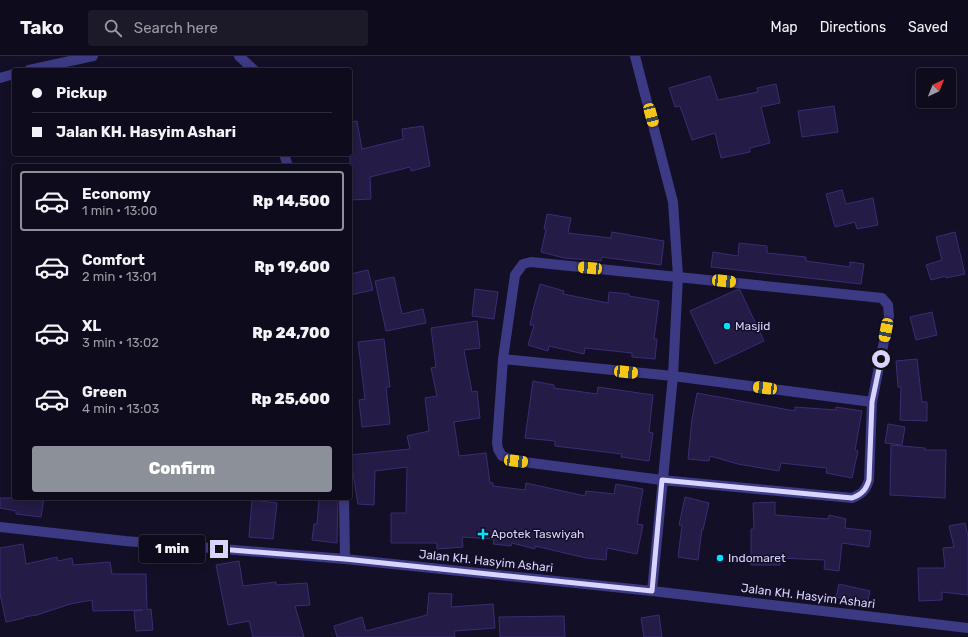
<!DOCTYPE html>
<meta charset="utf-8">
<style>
body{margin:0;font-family:Rubik,sans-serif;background:#1c1929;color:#f1f3f6;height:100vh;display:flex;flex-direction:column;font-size:15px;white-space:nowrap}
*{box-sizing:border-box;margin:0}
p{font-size:13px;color:#9b9ba3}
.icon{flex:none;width:22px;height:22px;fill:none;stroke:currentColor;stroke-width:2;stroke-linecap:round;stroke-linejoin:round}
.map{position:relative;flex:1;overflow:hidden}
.side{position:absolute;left:12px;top:108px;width:340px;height:336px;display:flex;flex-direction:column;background:#0e0b1c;border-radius:4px;box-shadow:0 2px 10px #0003,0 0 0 1px #2e2b3b}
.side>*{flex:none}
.banner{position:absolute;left:12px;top:12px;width:340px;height:88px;border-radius:4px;box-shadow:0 2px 10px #0003,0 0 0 1px #2e2b3b;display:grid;align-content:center;height:88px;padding:0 20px;background:#0e0b1c}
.needle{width:26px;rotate:43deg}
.buttons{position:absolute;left:916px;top:12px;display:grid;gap:8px}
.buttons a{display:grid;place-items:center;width:40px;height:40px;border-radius:4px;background:#0e0b1c;box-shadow:0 2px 10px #0003,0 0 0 1px #2e2b3b;font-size:20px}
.end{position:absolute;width:18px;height:18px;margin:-9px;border:5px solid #d9d4ff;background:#111;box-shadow:0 0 0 2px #111}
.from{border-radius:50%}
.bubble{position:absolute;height:28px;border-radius:4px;background:#0e0b1c;box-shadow:0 2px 10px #0003,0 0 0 1px #2e2b3b;font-size:13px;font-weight:800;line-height:28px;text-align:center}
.car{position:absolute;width:12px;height:24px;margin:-12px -6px;border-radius:5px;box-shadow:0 0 3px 1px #0007;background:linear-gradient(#f5c518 24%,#345 0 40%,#f5c518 0 76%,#345 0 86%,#f5c518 0)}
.banner b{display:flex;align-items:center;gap:14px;height:38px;font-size:15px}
.banner b+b{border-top:1px solid #2e2b3b}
.banner i{width:10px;height:10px;background:#f1f3f6}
ul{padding:7px 0 0;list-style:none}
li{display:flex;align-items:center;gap:12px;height:60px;margin:0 8px 6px;padding:0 12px;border:2px solid transparent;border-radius:4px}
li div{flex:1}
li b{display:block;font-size:15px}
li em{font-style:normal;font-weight:800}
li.selected{border-color:#8c9099}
li>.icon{width:36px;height:36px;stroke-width:1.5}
.cta{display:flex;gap:8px;margin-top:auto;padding:8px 20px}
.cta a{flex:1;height:46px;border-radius:4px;background:#8c9099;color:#fff;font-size:16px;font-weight:800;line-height:46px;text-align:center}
header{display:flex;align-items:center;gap:24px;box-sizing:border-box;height:56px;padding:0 20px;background:#0e0b1c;border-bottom:1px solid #2e2b3b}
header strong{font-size:19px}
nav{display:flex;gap:22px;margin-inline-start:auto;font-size:14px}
.search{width:280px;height:36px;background:#1c1929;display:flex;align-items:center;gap:10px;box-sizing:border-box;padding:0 14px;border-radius:4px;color:#9b9ba3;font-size:15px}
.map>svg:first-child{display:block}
.building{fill:#241b47;stroke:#3b2d73}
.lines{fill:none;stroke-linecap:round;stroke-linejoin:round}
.minor{stroke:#3d3a85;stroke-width:10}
.route{stroke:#d9d4ff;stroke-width:5}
.poi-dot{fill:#00e5ff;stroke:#130f26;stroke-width:1.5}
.labels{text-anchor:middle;stroke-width:3;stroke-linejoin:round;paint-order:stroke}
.poi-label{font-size:12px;fill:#d9d4ff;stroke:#130f26;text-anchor:start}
.street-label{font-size:12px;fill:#d9d4ff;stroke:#130f26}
</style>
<header>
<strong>Tako</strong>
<div class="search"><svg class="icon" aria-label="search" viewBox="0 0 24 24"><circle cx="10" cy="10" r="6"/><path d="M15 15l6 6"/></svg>Search here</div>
<nav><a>Map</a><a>Directions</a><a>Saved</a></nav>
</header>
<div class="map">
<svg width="968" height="581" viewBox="0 0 968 581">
<rect width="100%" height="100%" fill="#130f26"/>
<!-- building -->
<path class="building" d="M710,20L718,44L758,36L757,32L776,28L780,47L761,51L770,87L750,92V96L721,102L715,77L692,84L680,50L675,51L669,32Z
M834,50L838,76L802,81L798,55Z
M357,65L362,93L403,83L402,73L423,70L430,110L411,115L410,111L370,121L371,143L350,144V66Z
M842,134L846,148L873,142L878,169L857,173L855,166L835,171L826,138Z
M547,158L571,162L568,177L611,182L612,176L664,185L661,209L602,201L601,205L564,202L541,196L546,173H544Z
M955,176L965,218L946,222V220L931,224L926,209L942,204L936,181Z
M739,187L767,190V197L806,201V205L850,211V206L864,208L861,228L711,211L713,196L738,200Z
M368,214L373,234L350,239V218Z
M394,221L402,258L423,253L426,267L386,275L375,225Z
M540,228L564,235L563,238L608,247L609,236L629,238V240L659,245L654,283H657L655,303L632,301V297L585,292L584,298L549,290L548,295L528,289L534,269H530L533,254Z
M475,233L498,236L494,263L472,260Z
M736,234H740L764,285L715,308L690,255Z
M932,256L937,279L916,284L910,261Z
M477,265L480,292L464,294L472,336L477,335L480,362L454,366L459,400L486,397L490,427H493V430L525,434L526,427L585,440L586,435L614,438L616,428L643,433L637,468L643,469L637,498L607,492L606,504L586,502L535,490V493L512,487L511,490L493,488L494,483L462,481L463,491L437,493V487H391V457H406L407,411L375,415L374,449L358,448L350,399L410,393L407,380L429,375L425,342L437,340L431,312L436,311L431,272Z
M384,283L390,331H386L390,368L362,371L359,344L365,343L358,286Z
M917,303L922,346H927V365L900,364L901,331H898L896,305Z
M533,325L554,329V332L597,338L598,331L653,339L649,376L653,377L649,405L621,401L622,398L555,390V385L525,382Z
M697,337L795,355V351L836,354V351L862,355L855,394L858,395L852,422L826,417L827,412L781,407L779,415L738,408L710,400L709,405L688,403L692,363Z
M888,368L905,371L902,389L885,387Z
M891,389L925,392V394H946L945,442L890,439Z
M685,441L709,447L703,474L702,473L698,504L678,501L682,469H679Z
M0,442H44L41,461L16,458V455L0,452Z
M319,442H338L337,487L312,484L314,468H317Z
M252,444L277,447L273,483L249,481Z
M775,446V459L828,463L829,459L846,463L845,472L871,475L869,491L842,487L839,515L824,513L825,504L780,502V509H751V473H754L753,447Z
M965,467L968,480V539L942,536V544L919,545L918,512H945L943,492L954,491L949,470Z
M23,488L26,508L57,501L58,505L72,502L73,509L110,506L112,518H146L147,554L151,553L153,574L136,575L134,555L143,554L93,555L92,544L70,548L37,559L24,561V562L6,566L0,538V492Z
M239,505L243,530L276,526V529L307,527L310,549L295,550L304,581H253L249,565L228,569L216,509Z
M839,528L870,535L867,548L836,541Z
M429,537L452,538L451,551L493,548L495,572L454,575L455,581H337L334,570L362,561L366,575L427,559Z
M659,559L662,581H644L641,562Z
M564,560L565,581H500L499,561Z"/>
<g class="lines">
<!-- minor -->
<path class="minor" d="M239,0L254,14
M635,0L673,146L678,220L673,320L652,535
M29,14L93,0
M0,22L14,18
M284,98L288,110
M531,206L882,242L888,249L889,260L872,346L673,320L503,303L515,219L523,208Z
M503,303L497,387L498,393L502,400L516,405L662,424L852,442C862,438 866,434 869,424L872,346
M344,442L345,503
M0,471L125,485L345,503L652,535L968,572"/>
</g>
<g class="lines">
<!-- route -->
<path class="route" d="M219,493L345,503L652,535L662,424L852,442C862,438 866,434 869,424L872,346L881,303"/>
</g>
<!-- markers -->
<g class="poi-dot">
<circle cx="727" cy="270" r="4"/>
<path d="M481 472h4v4h4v4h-4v4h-4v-4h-4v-4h4z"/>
<circle cx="720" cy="502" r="4"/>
</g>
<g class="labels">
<!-- poi labels -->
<g class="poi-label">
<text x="735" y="274">Masjid</text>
<text x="491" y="482">Apotek Taswiyah</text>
<text x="728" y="506">Indomaret</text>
</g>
<!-- street labels -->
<g class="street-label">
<text transform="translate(486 505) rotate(6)" y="4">Jalan KH. Hasyim Ashari</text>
<text transform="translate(808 540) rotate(7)" y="4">Jalan KH. Hasyim Ashari</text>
</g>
</g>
</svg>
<div class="buttons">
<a><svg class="needle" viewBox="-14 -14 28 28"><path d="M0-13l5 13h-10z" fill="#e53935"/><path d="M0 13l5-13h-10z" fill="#9b9ba3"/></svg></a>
</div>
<i class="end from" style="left:881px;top:303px"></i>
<i class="end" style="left:219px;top:493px"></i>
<div class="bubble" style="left:139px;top:479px;width:66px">1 min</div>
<i class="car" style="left:651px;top:59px;rotate:165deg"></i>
<i class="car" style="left:590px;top:212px;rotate:275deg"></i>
<i class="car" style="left:724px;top:225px;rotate:96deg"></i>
<i class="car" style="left:886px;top:274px;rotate:191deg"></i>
<i class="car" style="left:626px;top:316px;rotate:96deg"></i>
<i class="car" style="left:765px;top:332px;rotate:277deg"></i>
<i class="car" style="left:516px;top:405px;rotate:97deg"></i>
<div class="banner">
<b><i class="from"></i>Pickup</b>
<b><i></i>Jalan KH. Hasyim Ashari</b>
</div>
<section class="side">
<ul>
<li class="selected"><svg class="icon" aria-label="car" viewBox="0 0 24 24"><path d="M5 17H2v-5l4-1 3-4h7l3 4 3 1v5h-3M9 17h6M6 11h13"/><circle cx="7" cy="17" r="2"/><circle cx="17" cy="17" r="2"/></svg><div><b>Economy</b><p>1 min · 13:00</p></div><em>Rp 14,500</em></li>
<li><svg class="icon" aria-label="car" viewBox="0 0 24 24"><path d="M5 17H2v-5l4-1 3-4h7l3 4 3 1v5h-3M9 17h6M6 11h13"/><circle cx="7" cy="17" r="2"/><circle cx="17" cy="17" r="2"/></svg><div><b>Comfort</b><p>2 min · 13:01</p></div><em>Rp 19,600</em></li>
<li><svg class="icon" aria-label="car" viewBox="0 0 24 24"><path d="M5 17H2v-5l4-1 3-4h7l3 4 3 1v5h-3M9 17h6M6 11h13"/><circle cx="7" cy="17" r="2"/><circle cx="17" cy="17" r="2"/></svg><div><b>XL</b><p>3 min · 13:02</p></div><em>Rp 24,700</em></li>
<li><svg class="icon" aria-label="car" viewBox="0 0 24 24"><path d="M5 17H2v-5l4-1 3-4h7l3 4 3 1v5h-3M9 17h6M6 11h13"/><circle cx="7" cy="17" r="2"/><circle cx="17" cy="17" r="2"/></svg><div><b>Green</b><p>4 min · 13:03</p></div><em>Rp 25,600</em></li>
</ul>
<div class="cta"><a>Confirm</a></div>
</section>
</div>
